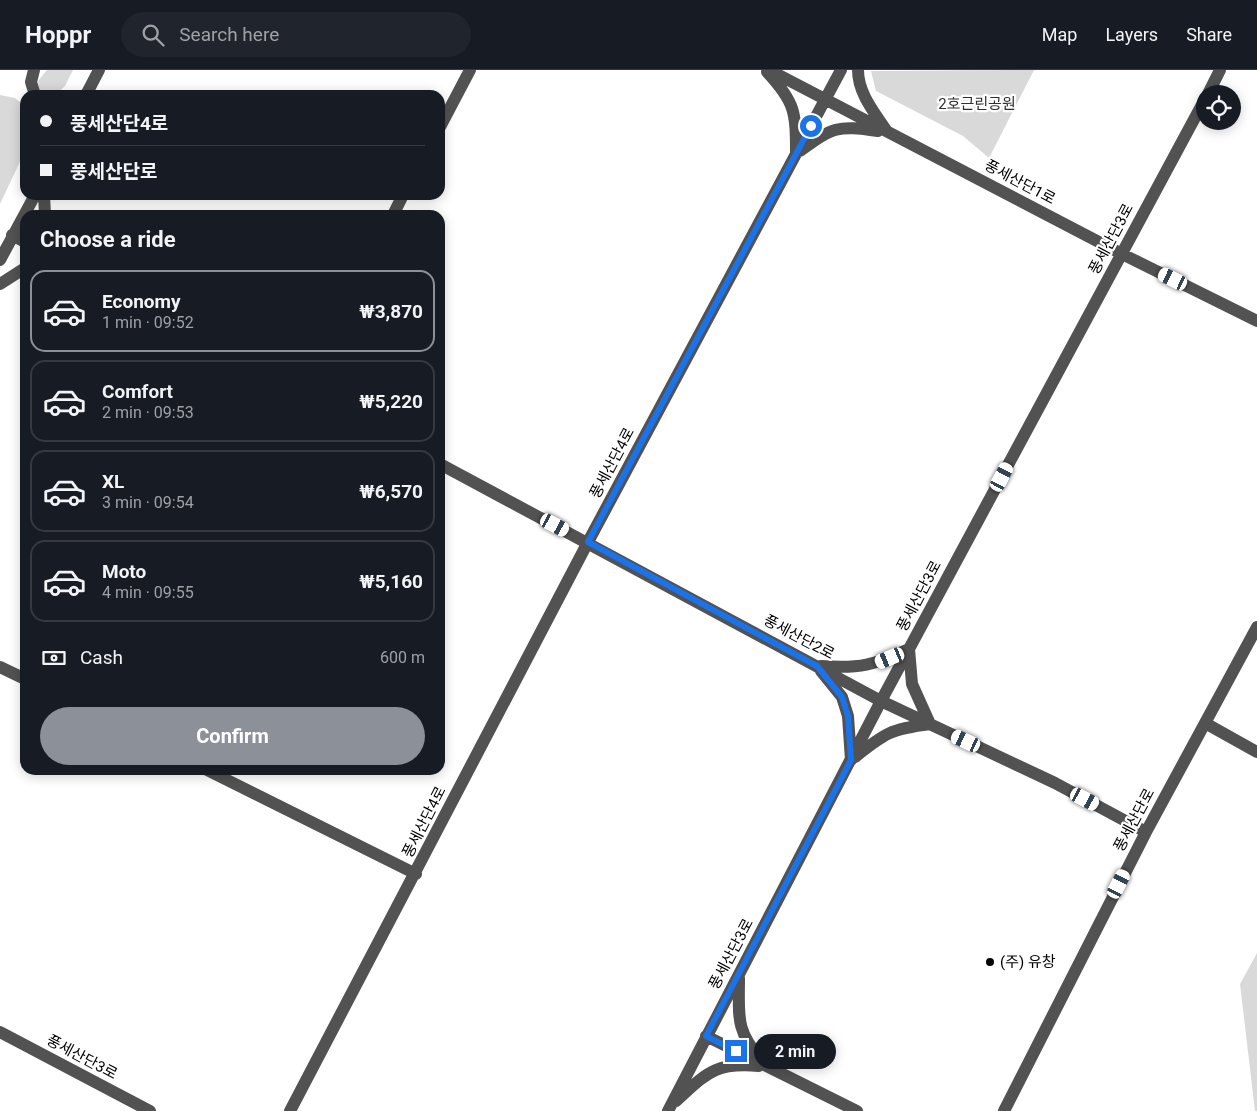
<!DOCTYPE html>
<meta charset="utf-8">
<style>
body{margin:0;font-family:Roboto,"Noto Sans KR",sans-serif;background:#20242c;color:#f1f3f6;height:100vh;display:flex;flex-direction:column;font-size:19px;white-space:nowrap}
*{box-sizing:border-box;margin:0}
p{font-size:16px;color:#9ea1a6}
.icon{flex:none;width:28px;height:28px;fill:none;stroke:currentColor;stroke-width:2;stroke-linecap:round;stroke-linejoin:round}
.map{position:relative;flex:1;overflow:hidden}
.sheet{position:absolute;left:20px;top:140px;width:425px;height:565px;display:flex;flex-direction:column;background:#171b24;border-radius:15px;box-shadow:0 2px 12px #0003}
.sheet>*{flex:none}
.hud{position:absolute;left:20px;top:20px;width:425px;height:110px;border-radius:15px;box-shadow:0 2px 12px #0003;display:grid;align-content:center;height:110px;padding:0 20px;background:#171b24}
.controls{position:absolute;left:1196px;top:15px;display:grid;gap:10px}
.controls a{display:grid;place-items:center;width:45px;height:45px;border-radius:50%;background:#171b24;box-shadow:0 2px 12px #0003;font-size:25px}
.end{position:absolute;width:22px;height:22px;margin:-11px;border:6px solid #1a73e8;background:#fff;box-shadow:0 0 0 2px #fff}
.from{border-radius:50%}
.bubble{position:absolute;height:35px;border-radius:18px;background:#171b24;box-shadow:0 2px 12px #0003;font-size:16px;font-weight:700;line-height:35px;text-align:center}
.car{position:absolute;width:15px;height:30px;margin:-15px -8px;border-radius:6px;box-shadow:0 0 4px 1px #0007;background:linear-gradient(#fff 24%,#345 0 40%,#fff 0 76%,#345 0 86%,#fff 0)}
.hud b{display:flex;align-items:center;gap:18px;height:48px;font-size:19px}
.hud b+b{border-top:1px solid #363941}
.hud i{width:12px;height:12px;background:#f1f3f6}
ul{padding:0;list-style:none}
li{display:flex;align-items:center;gap:15px;height:82px;margin:0 10px 8px;padding:0 10px;border:2px solid #363941;border-radius:15px}
li div{flex:1}
li b{display:block;font-size:19px}
li em{font-style:normal;font-weight:700}
li.current{border-color:#8c9099}
li>.icon{width:45px;height:45px;stroke-width:1.5}
h2{padding:0 20px;font-size:22px;line-height:60px}
.pay{display:flex;align-items:center;gap:12px;height:55px;padding:0 20px;font-size:19px}
.pay p{margin-inline-start:auto}
.cta{display:flex;gap:10px;margin-top:auto;padding:10px 20px}
.cta a{flex:1;height:58px;border-radius:30px;background:#8c9099;color:#fff;font-size:20px;font-weight:700;line-height:58px;text-align:center}
header{display:flex;align-items:center;gap:30px;box-sizing:border-box;height:70px;padding:0 25px;background:#171b24;border-bottom:1px solid #363941}
header strong{font-size:24px}
nav{display:flex;gap:28px;margin-inline-start:auto;font-size:18px}
.search{width:350px;height:45px;background:#20242c;display:flex;align-items:center;gap:12px;box-sizing:border-box;padding:0 18px;border-radius:28px;color:#9ea1a6;font-size:19px}
.map>svg:first-child{display:block}
.green{fill:#d9d9d9}
.lines{fill:none;stroke-linecap:round;stroke-linejoin:round}
.minor{stroke:#525252;stroke-width:12}
.route{stroke:#1a73e8;stroke-width:6}
.poi-dot{fill:#000;stroke:#fff;stroke-width:2}
.labels{text-anchor:middle;stroke-width:4.5;stroke-linejoin:round;paint-order:stroke}
.park-label{font-size:15px;fill:#303030;stroke:#fff}
.street-label{font-size:15px;fill:#000;stroke:#fff}
.poi-label{font-size:15px;fill:#000;stroke:#fff;text-anchor:start}
</style>
<header>
<strong>Hoppr</strong>
<div class="search"><svg class="icon" aria-label="search" viewBox="0 0 24 24"><circle cx="10" cy="10" r="6"/><path d="M15 15l6 6"/></svg>Search here</div>
<nav><a>Map</a><a>Layers</a><a>Share</a></nav>
</header>
<div class="map">
<svg width="1257" height="1041" viewBox="0 0 1257 1041">
<rect width="100%" height="100%" fill="#fff"/>
<!-- green -->
<path class="green" d="M47,0H73L65,16L55,25H46L40,22L38,11Z
M1034,0L989,88L963,66L876,21L871,1Z
M0,25L15,28L25,37V81L0,134Z
M1257,883V1041H1255L1240,914Z"/>
<g class="lines">
<!-- minor -->
<path class="minor" d="M34,0L31,12L35,25
M769,0L1122,184L1257,251
M858,0C858,23 874,42 886,60
M767,2C795,32 796,42 796,83
M1208,24L1220,0
M86,25L99,0
M440,57L470,0
M800,81C833,57 837,55 878,61
M44,125L45,145
M393,145L403,125
M12,165L25,172
M0,190L35,125
M0,214L25,198
M440,394L881,631L1055,713L1146,762
M821,596C860,599 874,595 909,579L912,614L930,654C891,659 885,663 855,687
M0,597L25,609
M821,601L842,627L848,646L851,690
M1205,653L1257,682
M207,700L416,804
M739,908C739,947 735,960 762,991
M0,962L150,1041
M706,966L857,1041
M676,1031C707,1003 715,992 759,996
M290,1041L588,472L841,0
M668,1041L881,631L1205,29
M1004,1041L1146,762L1257,557"/>
</g>
<g class="lines">
<!-- route -->
<path class="route" d="M736,981L706,966L851,690L848,646L842,627L817,596L588,472L811,56"/>
</g>
<!-- markers -->
<circle class="poi-dot" cx="990" cy="892" r="5"/>
<g class="labels">
<!-- park labels -->
<g class="park-label">
<text x="977" y="39">2호근린공원</text>
</g>
<!-- street labels -->
<g class="street-label">
<text transform="translate(1020 112) rotate(28)" y="5">풍세산단1로</text>
<text transform="translate(1111 169) rotate(-62)" y="5">풍세산단3로</text>
<text transform="translate(612 393) rotate(-62)" y="5">풍세산단4로</text>
<text transform="translate(919 526) rotate(-62)" y="5">풍세산단3로</text>
<text transform="translate(799 567) rotate(28)" y="5">풍세산단2로</text>
<text transform="translate(1134 750) rotate(-62)" y="5">풍세산단로</text>
<text transform="translate(424 752) rotate(-63)" y="5">풍세산단4로</text>
<text transform="translate(731 884) rotate(-62)" y="5">풍세산단3로</text>
<text transform="translate(82 987) rotate(28)" y="5">풍세산단3로</text>
</g>
<!-- poi labels -->
<g class="poi-label">
<text x="1000" y="897">(주) 유창</text>
</g>
</g>
</svg>
<div class="controls">
<a><svg class="icon" aria-label="locate" viewBox="0 0 24 24"><circle cx="12" cy="12" r="6"/><path d="M12 2v4M12 18v4M2 12h4M18 12h4"/></svg></a>
</div>
<i class="end from" style="left:811px;top:56px"></i>
<i class="end" style="left:736px;top:981px"></i>
<div class="bubble" style="left:754px;top:964px;width:82px">2 min</div>
<i class="car" style="left:1173px;top:209px;rotate:296deg"></i>
<i class="car" style="left:1002px;top:407px;rotate:28deg"></i>
<i class="car" style="left:555px;top:455px;rotate:118deg"></i>
<i class="car" style="left:890px;top:588px;rotate:248deg"></i>
<i class="car" style="left:966px;top:671px;rotate:295deg"></i>
<i class="car" style="left:1085px;top:729px;rotate:118deg"></i>
<i class="car" style="left:1119px;top:814px;rotate:27deg"></i>
<div class="hud">
<b><i class="from"></i>풍세산단4로</b>
<b><i></i>풍세산단로</b>
</div>
<section class="sheet">
<h2>Choose a ride</h2>
<ul>
<li class="current"><svg class="icon" aria-label="car" viewBox="0 0 24 24"><path d="M5 17H2v-5l4-1 3-4h7l3 4 3 1v5h-3M9 17h6M6 11h13"/><circle cx="7" cy="17" r="2"/><circle cx="17" cy="17" r="2"/></svg><div><b>Economy</b><p>1 min · 09:52</p></div><em>₩3,870</em></li>
<li><svg class="icon" aria-label="car" viewBox="0 0 24 24"><path d="M5 17H2v-5l4-1 3-4h7l3 4 3 1v5h-3M9 17h6M6 11h13"/><circle cx="7" cy="17" r="2"/><circle cx="17" cy="17" r="2"/></svg><div><b>Comfort</b><p>2 min · 09:53</p></div><em>₩5,220</em></li>
<li><svg class="icon" aria-label="car" viewBox="0 0 24 24"><path d="M5 17H2v-5l4-1 3-4h7l3 4 3 1v5h-3M9 17h6M6 11h13"/><circle cx="7" cy="17" r="2"/><circle cx="17" cy="17" r="2"/></svg><div><b>XL</b><p>3 min · 09:54</p></div><em>₩6,570</em></li>
<li><svg class="icon" aria-label="car" viewBox="0 0 24 24"><path d="M5 17H2v-5l4-1 3-4h7l3 4 3 1v5h-3M9 17h6M6 11h13"/><circle cx="7" cy="17" r="2"/><circle cx="17" cy="17" r="2"/></svg><div><b>Moto</b><p>4 min · 09:55</p></div><em>₩5,160</em></li>
</ul>
<div class="pay"><svg class="icon" aria-label="cash" viewBox="0 0 24 24"><path d="M3 7h18v10H3z"/><circle cx="12" cy="12" r="2"/></svg>Cash<p>600 m</p></div>
<div class="cta"><a>Confirm</a></div>
</section>
</div>
